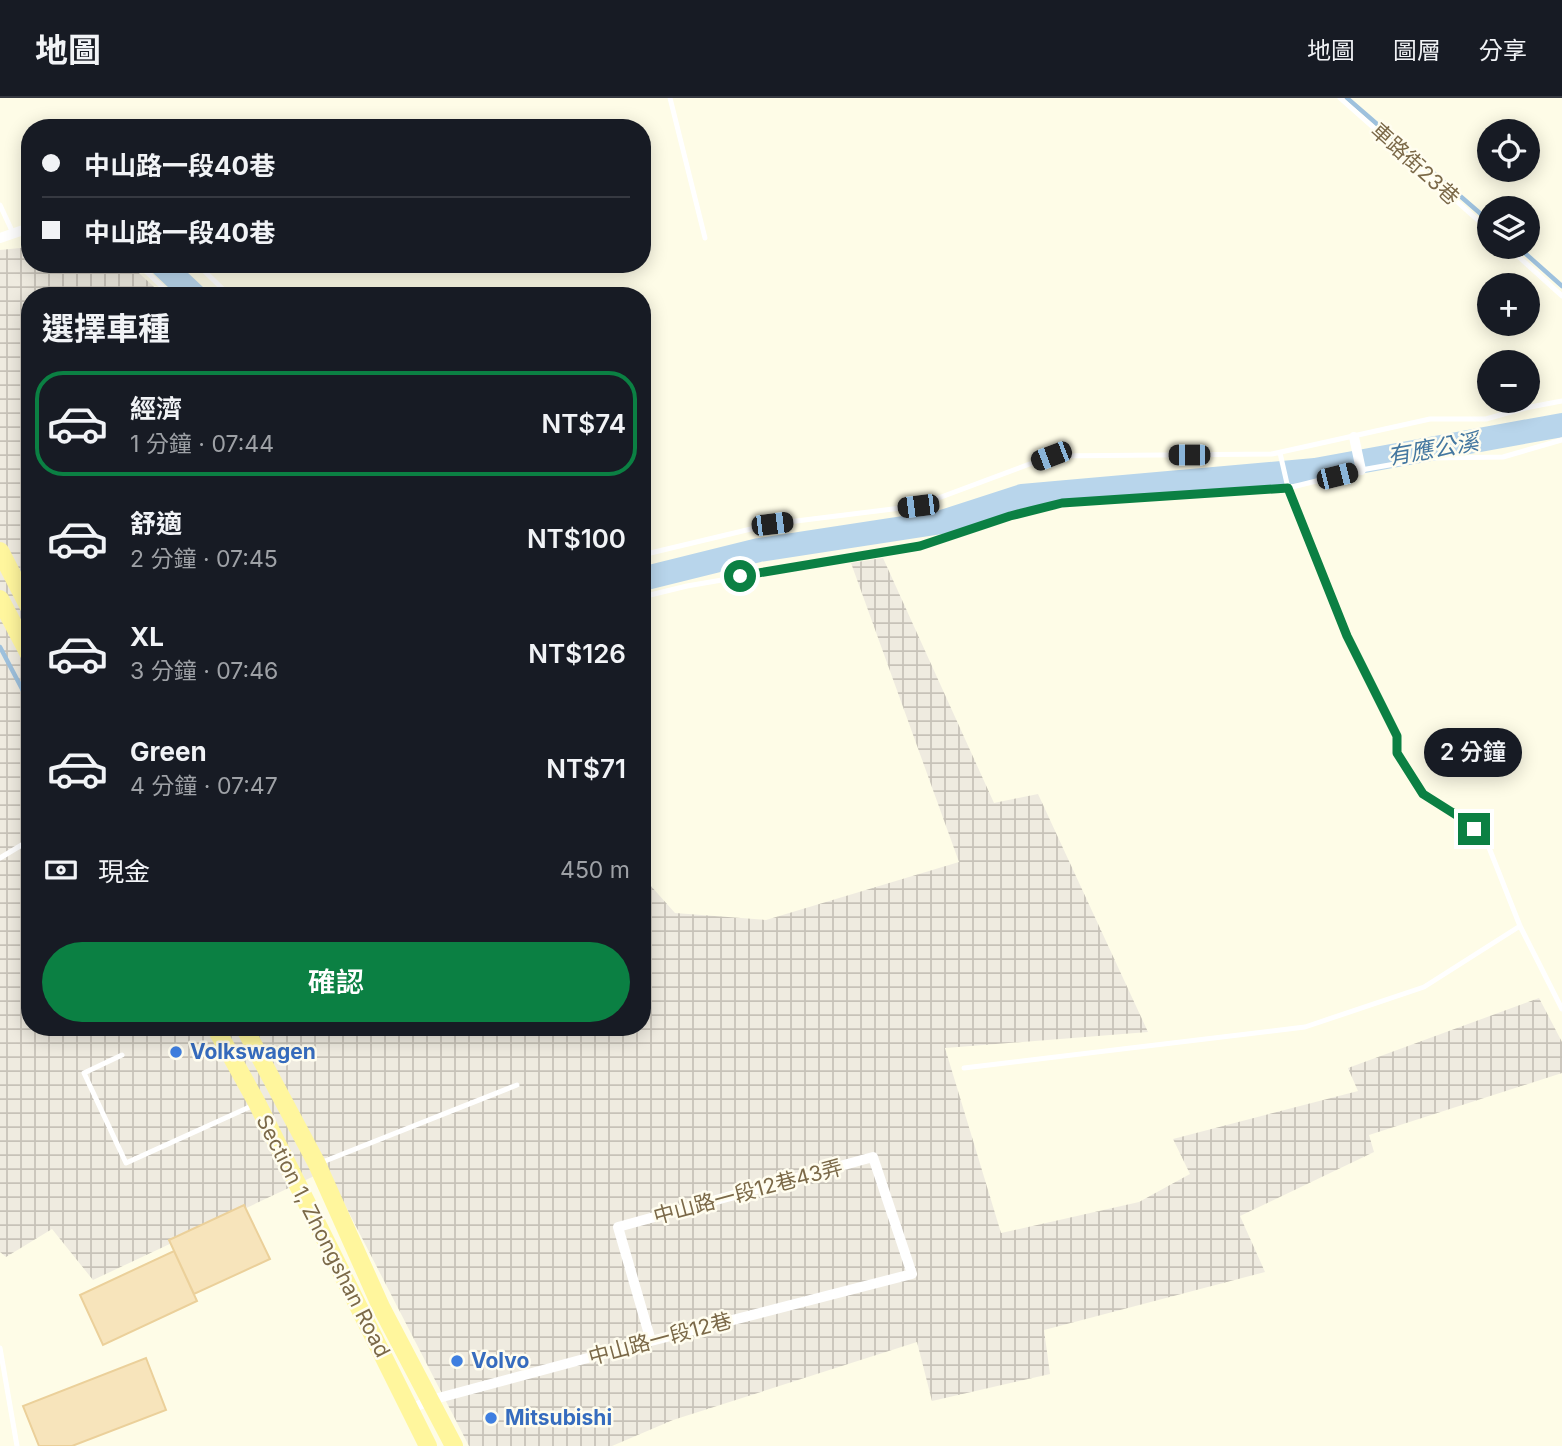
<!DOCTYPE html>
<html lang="zh-TW">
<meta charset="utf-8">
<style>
body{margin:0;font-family:Inter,"Noto Sans TC",sans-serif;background:#242831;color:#f1f3f6;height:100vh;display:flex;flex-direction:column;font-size:26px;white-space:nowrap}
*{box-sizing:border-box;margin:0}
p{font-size:23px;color:#9ea1a6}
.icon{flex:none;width:38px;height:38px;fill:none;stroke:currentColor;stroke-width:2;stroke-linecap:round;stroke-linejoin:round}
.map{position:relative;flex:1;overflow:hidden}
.side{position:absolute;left:21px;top:189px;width:630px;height:749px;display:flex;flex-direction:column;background:#171b24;border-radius:28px;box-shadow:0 4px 18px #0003}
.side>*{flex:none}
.hud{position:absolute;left:21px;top:21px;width:630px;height:154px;border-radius:28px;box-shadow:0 4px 18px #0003;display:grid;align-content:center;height:154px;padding:0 21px;background:#171b24}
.tools{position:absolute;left:1477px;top:21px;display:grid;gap:14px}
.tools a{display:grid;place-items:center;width:63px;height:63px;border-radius:50%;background:#171b24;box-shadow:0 4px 18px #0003;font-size:35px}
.end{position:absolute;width:32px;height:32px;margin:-16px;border:9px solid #0b8043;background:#fff;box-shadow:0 0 0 4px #fff}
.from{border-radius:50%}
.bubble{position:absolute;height:49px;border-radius:24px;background:#171b24;box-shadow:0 4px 18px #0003;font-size:23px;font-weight:600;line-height:49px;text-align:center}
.car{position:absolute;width:21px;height:42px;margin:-21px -10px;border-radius:9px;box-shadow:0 0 5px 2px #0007;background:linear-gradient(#222 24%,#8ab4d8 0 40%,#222 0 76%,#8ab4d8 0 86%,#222 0)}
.hud b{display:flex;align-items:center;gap:24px;height:66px;font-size:26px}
.hud b+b{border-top:2px solid #363941}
.hud i{width:18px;height:18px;background:#f1f3f6}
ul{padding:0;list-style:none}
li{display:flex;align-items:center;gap:21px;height:105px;margin:0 14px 10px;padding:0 7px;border:4px solid transparent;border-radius:28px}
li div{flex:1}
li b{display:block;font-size:26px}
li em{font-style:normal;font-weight:600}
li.current{border-color:#0b8043}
li>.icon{width:63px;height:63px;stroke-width:1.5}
h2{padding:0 21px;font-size:32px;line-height:84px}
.pay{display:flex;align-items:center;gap:18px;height:77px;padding:0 21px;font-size:26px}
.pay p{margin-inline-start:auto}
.cta{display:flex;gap:14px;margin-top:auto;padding:14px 21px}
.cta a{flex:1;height:80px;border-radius:42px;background:#0b8043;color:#fff;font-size:28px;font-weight:600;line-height:80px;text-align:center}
header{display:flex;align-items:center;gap:42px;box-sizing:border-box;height:98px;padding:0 35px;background:#171b24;border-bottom:2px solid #363941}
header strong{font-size:33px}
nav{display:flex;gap:38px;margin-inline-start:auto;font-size:24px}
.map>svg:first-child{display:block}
.industrial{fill:url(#industrial-grid)}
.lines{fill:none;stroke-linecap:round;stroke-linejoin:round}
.stream{stroke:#9ec1dd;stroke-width:4.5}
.river{stroke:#b8d5eb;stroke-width:24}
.building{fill:#f7e4bb;stroke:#ebd09a;stroke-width:2}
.lane{stroke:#fff;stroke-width:5}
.street{stroke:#fff;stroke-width:10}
.primary{stroke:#fff69d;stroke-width:18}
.route{stroke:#0b8043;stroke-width:9}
.shop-dot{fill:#3f7fe0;stroke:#fffdef;stroke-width:2.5}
.labels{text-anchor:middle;stroke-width:5;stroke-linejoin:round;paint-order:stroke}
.street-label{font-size:21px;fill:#7b6948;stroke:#fffdef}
.shop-label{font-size:21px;font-weight:bold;fill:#366cbe;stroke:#fffdef;text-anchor:start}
.water-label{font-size:23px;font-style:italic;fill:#4477a0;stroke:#fffdef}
</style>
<header>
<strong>地圖</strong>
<nav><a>地圖</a><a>圖層</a><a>分享</a></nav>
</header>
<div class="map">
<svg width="1562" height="1348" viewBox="0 0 1562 1348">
<defs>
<pattern id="industrial-grid" width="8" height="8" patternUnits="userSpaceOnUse" patternTransform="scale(1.75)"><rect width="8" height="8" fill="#efebe0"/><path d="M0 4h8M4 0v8" fill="none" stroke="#c7c2b8"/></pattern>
</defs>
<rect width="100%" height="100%" fill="#fefce7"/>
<!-- industrial -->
<path class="industrial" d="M30,149V166H129L164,198H30V929H642V778L675,815L766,822L959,764L851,465L883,460L994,705L1038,696L1148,934L945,950L1001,1135L1139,1104L1190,1076L1173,1041L1358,993L1348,970L1539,900L1562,944V975L1369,1037L1374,1054L1240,1118L1265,1174L1044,1232L1050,1276L932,1303L917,1244L673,1322L612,1348H469L327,1072L93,1182L52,1131L6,1159L0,1154V152Z"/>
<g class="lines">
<!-- stream -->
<path class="stream" d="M1347,0L1489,123
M1518,149L1562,188
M0,549L30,606"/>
<!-- river -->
<path class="river" d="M161,166L195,198
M642,481L759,452L942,424L1022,398L1315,372L1562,327"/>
</g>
<!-- building -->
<path class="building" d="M244,1107L270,1161L194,1196L169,1142Z
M174,1153L197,1203L103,1247L80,1197Z
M146,1260L166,1312L72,1348H39L23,1308Z"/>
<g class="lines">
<!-- lane -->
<path class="lane" d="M670,0L705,140
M1340,0L1489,132
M0,107L13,135
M1508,149L1562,198
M138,166L172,198
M197,166L230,198
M1280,355L1288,390L1347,538L1397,638V655L1423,696L1461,720L1486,742L1520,828L1562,911
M642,457L772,426L917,408L1051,358L1272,356L1430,321H1486L1525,310L1562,303
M642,499L687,488L920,448L1010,418L1062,405L1288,390L1361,372L1429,360L1503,359L1562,342
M0,760L30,742
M122,957L84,975L126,1065L254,1007
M964,970L1305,929L1424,889L1520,828
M320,1065L517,987
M0,1250L17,1348"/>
<!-- street -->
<path class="street" d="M0,140L29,130
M1354,339L1361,372
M410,1311L431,1302L651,1243L912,1176L873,1059L618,1129L651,1243"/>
<!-- primary -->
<path class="primary" d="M0,453L30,511
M0,501L30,558
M215,929L257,1005L428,1348
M244,929L317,1066L381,1209L454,1348"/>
</g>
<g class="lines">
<!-- route -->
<path class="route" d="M740,478L920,448L1010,418L1062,405L1288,390L1347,538L1397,638V655L1423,696L1461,720L1474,731"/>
</g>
<!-- markers -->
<g class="shop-dot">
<circle cx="176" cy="954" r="7"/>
<circle cx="457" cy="1263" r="7"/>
<circle cx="491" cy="1320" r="7"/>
</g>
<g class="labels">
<!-- street labels -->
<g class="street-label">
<text transform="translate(1415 66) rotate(42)" y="7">車路街23巷</text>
<text transform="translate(748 1094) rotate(-15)" y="7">中山路一段12巷43弄</text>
<text transform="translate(323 1138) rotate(63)" y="7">Section 1, Zhongshan Road</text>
<text transform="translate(660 1241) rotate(-15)" y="7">中山路一段12巷</text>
</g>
<!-- shop labels -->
<g class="shop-label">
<text x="190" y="961">Volkswagen</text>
<text x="471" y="1270">Volvo</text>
<text x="505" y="1327">Mitsubishi</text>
</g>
<!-- water labels -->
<g class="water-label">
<text transform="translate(1433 351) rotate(-10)" y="8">有應公溪</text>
</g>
</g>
</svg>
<div class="tools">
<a><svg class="icon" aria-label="locate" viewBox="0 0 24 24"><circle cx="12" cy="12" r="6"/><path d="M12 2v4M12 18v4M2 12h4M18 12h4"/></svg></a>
<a><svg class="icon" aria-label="layers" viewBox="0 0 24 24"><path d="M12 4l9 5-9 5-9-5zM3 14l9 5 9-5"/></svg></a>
<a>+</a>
<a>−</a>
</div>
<i class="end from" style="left:740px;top:478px"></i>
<i class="end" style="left:1474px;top:731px"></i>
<div class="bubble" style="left:1424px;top:630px;width:98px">2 分鐘</div>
<i class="car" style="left:1189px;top:357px;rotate:270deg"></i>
<i class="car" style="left:1051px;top:358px;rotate:249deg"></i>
<i class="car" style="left:1337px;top:378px;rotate:76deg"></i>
<i class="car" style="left:918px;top:408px;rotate:263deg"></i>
<i class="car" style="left:772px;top:426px;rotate:83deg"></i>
<div class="hud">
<b><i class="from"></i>中山路一段40巷</b>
<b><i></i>中山路一段40巷</b>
</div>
<section class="side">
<h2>選擇車種</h2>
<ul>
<li class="current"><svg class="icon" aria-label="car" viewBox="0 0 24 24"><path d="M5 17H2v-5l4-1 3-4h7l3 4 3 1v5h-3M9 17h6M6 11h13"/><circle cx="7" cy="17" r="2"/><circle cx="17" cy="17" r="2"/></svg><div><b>經濟</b><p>1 分鐘 · 07:44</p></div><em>NT$74</em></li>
<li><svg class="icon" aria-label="car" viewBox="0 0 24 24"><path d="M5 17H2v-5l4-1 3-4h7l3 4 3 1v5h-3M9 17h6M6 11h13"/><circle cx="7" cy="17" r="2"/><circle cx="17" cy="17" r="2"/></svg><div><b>舒適</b><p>2 分鐘 · 07:45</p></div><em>NT$100</em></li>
<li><svg class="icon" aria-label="car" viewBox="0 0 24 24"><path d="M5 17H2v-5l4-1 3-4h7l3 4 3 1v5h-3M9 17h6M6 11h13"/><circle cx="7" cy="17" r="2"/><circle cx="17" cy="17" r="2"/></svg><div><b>XL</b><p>3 分鐘 · 07:46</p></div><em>NT$126</em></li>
<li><svg class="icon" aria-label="car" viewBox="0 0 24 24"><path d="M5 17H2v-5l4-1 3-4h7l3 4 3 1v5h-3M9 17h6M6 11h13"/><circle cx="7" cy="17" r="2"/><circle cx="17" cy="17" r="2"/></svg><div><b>Green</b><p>4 分鐘 · 07:47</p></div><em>NT$71</em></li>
</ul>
<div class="pay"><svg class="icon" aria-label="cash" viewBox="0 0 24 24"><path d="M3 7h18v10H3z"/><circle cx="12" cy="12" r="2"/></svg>現金<p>450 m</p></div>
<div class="cta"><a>確認</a></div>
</section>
</div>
